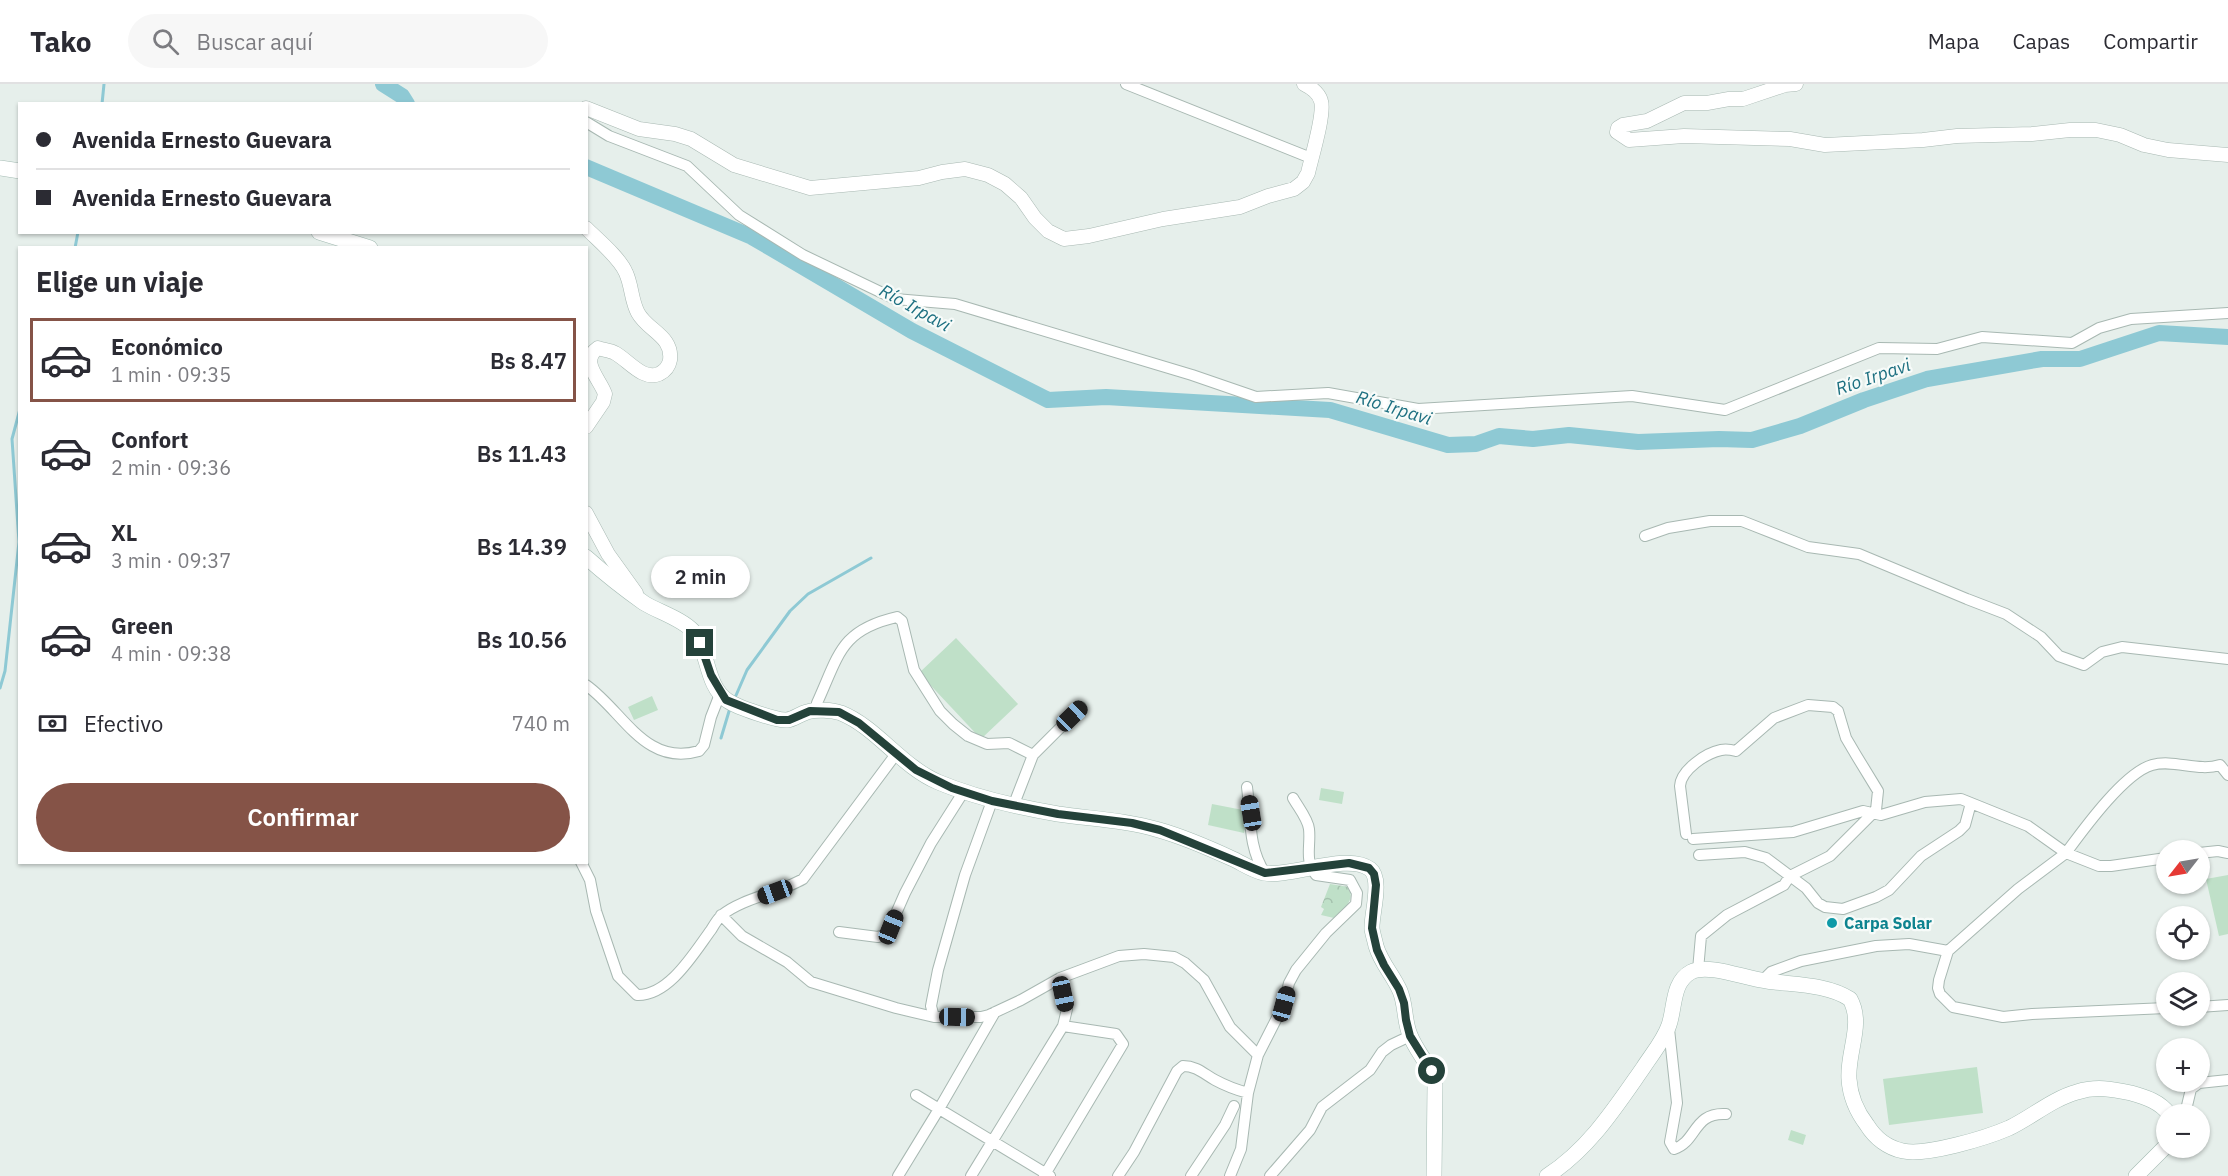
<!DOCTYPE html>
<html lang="es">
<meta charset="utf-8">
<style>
body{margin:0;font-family:"IBM Plex Sans",sans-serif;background:#f7f7f7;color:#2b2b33;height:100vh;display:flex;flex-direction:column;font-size:22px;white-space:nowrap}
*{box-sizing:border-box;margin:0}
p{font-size:20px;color:#7c7c81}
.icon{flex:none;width:33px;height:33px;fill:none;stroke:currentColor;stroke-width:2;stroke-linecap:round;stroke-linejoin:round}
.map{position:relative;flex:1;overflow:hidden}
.drawer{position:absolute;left:18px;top:162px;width:570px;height:618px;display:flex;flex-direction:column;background:#fff;border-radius:0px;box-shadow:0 2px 4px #0004}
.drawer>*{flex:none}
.hud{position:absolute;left:18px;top:18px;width:570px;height:132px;border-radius:0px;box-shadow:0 2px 4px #0004;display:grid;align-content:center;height:132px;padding:0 18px;background:#fff}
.needle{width:39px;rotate:239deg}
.buttons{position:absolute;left:2156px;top:756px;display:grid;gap:12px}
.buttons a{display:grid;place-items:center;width:54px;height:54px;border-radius:50%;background:#fff;box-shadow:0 2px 4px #0004;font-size:30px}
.end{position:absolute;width:27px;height:27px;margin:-14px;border:8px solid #24423a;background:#fff;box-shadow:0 0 0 3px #fff}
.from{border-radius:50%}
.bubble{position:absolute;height:42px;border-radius:21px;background:#fff;box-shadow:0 2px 4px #0004;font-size:20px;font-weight:600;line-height:42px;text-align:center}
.car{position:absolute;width:18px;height:36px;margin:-18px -9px;border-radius:8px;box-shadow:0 0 4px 2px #0007;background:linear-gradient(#222 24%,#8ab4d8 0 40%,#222 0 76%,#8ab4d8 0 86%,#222 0)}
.hud b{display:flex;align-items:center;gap:21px;height:57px;font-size:22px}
.hud b+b{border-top:2px solid #e1e1e2}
.hud i{width:15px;height:15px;background:#2b2b33}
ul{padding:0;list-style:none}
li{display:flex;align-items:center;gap:18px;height:84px;margin:0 12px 9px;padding:0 6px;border:3px solid transparent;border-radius:0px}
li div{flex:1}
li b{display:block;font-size:22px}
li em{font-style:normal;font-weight:600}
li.selected{border-color:#855347}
li>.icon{width:54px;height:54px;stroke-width:1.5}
h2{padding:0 18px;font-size:27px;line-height:72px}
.pay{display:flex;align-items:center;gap:15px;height:66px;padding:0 18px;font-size:22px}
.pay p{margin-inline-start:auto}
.primary-button{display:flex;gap:12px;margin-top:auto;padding:12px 18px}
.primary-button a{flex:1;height:69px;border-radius:36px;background:#855347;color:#fff;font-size:24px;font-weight:600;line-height:69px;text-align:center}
header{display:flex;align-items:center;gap:36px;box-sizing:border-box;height:84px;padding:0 30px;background:#fff;border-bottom:2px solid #e1e1e2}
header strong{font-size:28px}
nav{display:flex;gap:33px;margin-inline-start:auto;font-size:21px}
.search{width:420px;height:54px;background:#f7f7f7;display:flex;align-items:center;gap:15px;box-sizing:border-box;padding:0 21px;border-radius:33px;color:#7c7c81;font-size:22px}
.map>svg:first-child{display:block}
.forest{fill:url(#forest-crowns)}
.pitch{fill:#bfe0c8}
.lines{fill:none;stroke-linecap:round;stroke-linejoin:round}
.stream{stroke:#8ec9d4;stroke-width:3}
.river{stroke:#8ec9d4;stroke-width:16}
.minor-casing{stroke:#a8b8b2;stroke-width:12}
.tertiary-casing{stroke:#a8b8b2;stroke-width:15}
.secondary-casing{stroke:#a4bbb3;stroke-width:16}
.minor{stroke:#fff;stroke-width:10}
.tertiary{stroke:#fff;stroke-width:14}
.secondary{stroke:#fff;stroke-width:15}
.route{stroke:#24423a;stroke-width:8}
.culture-dot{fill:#0f9aa8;stroke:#f7fbf9;stroke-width:2}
.labels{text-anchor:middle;stroke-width:4.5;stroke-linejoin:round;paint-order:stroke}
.culture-label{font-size:16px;font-weight:bold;fill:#0d838f;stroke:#f7fbf9;text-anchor:start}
.water-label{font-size:18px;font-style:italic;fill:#1c6f80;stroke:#f7fbf9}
</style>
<header>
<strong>Tako</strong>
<div class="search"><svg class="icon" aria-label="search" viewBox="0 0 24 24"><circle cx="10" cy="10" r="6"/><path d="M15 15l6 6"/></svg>Buscar aquí</div>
<nav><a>Mapa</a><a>Capas</a><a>Compartir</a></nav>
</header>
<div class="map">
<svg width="2228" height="1092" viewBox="0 0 2228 1092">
<defs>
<pattern id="forest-crowns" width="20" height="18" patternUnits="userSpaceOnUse" patternTransform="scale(1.5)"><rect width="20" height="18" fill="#bfe0c8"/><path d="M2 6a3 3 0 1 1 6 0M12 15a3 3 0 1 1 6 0" fill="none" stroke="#a4c1ad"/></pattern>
</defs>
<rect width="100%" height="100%" fill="#e6efeb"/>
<!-- forest -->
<path class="forest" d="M1330,800L1349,803C1355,818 1344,824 1334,834L1321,831L1324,825L1321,823Z"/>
<!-- pitch -->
<path class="pitch" d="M956,554L1018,620L981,655L919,589Z
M652,612L658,626L634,636L628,623Z
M1321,704L1344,708L1342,720L1319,716Z
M1212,720L1248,727L1244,749L1208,741Z
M2228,791V850L2219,852L2206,795Z
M1977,983L1983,1029L1889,1041L1883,995Z
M1791,1046L1806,1051L1803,1061L1788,1056Z"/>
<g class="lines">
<!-- stream -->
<path class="stream" d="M102,20L104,0
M75,164L78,148
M0,604L5,587L19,458L12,355L20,325
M734,616L747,586L790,527L808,510L871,474
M721,654L730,624"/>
<!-- river -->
<path class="river" d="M383,0L402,12L407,20
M586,83L752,153L912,247L1048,316L1106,313L1330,326L1448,361L1476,360L1499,352L1533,355L1569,351L1638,358L1719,355L1752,356L1800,342L1864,316L1927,295L2042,275H2080L2159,249L2228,253"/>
<!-- minor casing -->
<g class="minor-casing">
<path id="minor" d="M1126,0L1311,74
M586,38L609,52L687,82L739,131L803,171L895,215L955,220L1192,291L1256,313L1328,309L1418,325L1632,312L1725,326L1879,264L1937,265L1982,253L2072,259L2099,244L2131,235L2228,229
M1645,452L1668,444L1710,437H1742L1808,463L1859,470L1967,515L2006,530L2041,553L2059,572L2084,581L2102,568L2122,563L2228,575
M586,601C623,627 645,683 699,667L704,661L711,633L720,610
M816,626L817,619C839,571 840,546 897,533L902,537L914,586L940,627L953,640L968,652L987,660L1009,659L1033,671
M1247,703C1251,733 1248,764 1265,789
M1014,720L1033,671L1081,623
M1686,750L1680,702C1681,686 1706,669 1721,666C1726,665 1732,666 1736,667L1774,634L1808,621L1833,623L1838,627L1846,654L1856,671L1878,707L1876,726L1830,772L1790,792L1784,801L1727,831L1701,852L1698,886
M1693,755L1793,748L1863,727L1881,731L1925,718L1961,715L2028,742L2066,769C2083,746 2124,689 2152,681C2174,675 2198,688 2220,681L2228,691
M2199,769L2218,767L2228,769
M1699,771L1745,768L1766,774L1806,804L1818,819L1825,823L1843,825L1876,813L1889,806L1921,772L1959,747L1965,741L1971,719
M2166,774L2111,782H2099L2066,769L2018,805L1948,867L1939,896L1938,904L1940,910L1953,923L2003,933L2032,930L2166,924
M581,778L590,796L596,827L618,892L637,911C669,912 694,869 711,846C714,841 718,834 722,831C743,814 779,809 803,795L896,670
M721,831L742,852L787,878L811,898L896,924L934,933H981L989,931L1021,916L1060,894L1119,872L1144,870L1174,873L1185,879L1204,896L1230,943L1258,971
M839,848L878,853L887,850L905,809L931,759L964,707
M1762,897L1771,888L1801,877L1876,862L1909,860L1948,867
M2199,923L2228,921
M934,933L931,922L938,886L965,791L992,717
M1669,945L1677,1019L1670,1058L1674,1065C1697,1058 1693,1028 1726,1030
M916,1011L1050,1092
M2185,1030L2191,1005L2199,999L2228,996
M898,1092L939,1025L995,928
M971,1092L1063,942L1067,925L1060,894
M1044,1092L1123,960L1116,950L1063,942
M1118,1092L1134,1068L1177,987L1183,982C1197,982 1204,990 1215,996C1226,1002 1237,1006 1248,1009
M1191,1092L1225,1041L1234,1022
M1230,1092L1241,1065L1248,1009L1258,971L1284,920L1289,899L1296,886L1326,849L1356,820L1357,809L1350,796L1316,791C1304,776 1311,762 1309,745C1308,735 1298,723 1293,714
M1270,1092L1310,1046L1322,1023L1370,986L1382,968L1391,961L1410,952"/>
</g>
<!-- tertiary casing -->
<g class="tertiary-casing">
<path id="tertiary" d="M1796,0L1785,1L1743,15H1729L1707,19H1684L1647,37L1623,41L1618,44L1617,48L1629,56L1684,52L1790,55L1825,61L1923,56L1957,52L2032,50L2070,46H2096L2120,51L2144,61L2168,66L2228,71
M586,24L639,45L675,50L691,55L734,81L810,104L919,94L942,88L965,85L988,91L1005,100L1021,114L1035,134L1048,147L1064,155L1089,152L1163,135L1240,123L1268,112L1294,105L1303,98L1308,89C1311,75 1325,30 1321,17C1319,9 1310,3 1304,0
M586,144C598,156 620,174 626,189C632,202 631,216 638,229C648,247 673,252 670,276C669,282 665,287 659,290C643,297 628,276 615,269C610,266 603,266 598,264C579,277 600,295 605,310L603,318L586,343
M586,429L608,470L636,509"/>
</g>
<!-- secondary casing -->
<g class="secondary-casing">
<path id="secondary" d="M0,84L20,87
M319,148L370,164
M586,473C604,489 624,505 644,519C659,528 682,535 693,547C709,566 705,602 728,617C737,623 777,637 787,636C794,635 800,630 807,628C816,625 832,626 841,629C876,643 901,682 938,698C976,714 1017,723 1058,730C1092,735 1126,736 1159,746C1184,753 1209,764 1233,775C1242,779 1253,787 1264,789C1290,794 1348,768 1370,785C1383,795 1371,831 1372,845C1373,851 1375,857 1376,862C1381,879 1393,891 1400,907C1406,921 1404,937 1410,951C1417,969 1431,981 1435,1001L1434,1092
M1547,1092C1589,1065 1615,1024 1643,984C1652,970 1664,956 1669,941C1675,924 1672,898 1691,888C1709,879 1746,895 1767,897C1794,901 1827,900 1850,915C1864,940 1847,968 1849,995C1850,1011 1857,1028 1867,1041C1875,1054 1888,1064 1903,1067C1926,1072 1986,1054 2009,1044C2032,1033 2052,1015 2077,1008C2096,1002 2112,1005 2131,1009C2146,1013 2160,1018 2169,1030
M2136,1092L2166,1062"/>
</g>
<!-- minor -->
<use href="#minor" class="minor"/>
<!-- tertiary -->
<use href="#tertiary" class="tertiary"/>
<!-- secondary -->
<use href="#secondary" class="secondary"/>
</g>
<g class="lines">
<!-- route -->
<path class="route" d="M700,559L711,591L726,616L777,636H789L810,627L839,628L859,639L916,686L952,704L992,717L1058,730L1132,739L1160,746L1265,789L1349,779L1369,784L1374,790L1376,801L1372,844L1377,866L1384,881L1399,905L1404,919L1406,936L1410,952L1432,987"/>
</g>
<!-- markers -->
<circle class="culture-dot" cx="1832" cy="839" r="6"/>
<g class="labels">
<!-- culture labels -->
<g class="culture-label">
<text x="1844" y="845">Carpa Solar</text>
</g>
<!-- water labels -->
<g class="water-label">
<text transform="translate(915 224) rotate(29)" y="6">Río Irpavi</text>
<text transform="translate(1873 293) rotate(-19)" y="6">Río Irpavi</text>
<text transform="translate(1394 324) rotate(17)" y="6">Río Irpavi</text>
</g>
</g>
</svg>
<div class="buttons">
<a><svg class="needle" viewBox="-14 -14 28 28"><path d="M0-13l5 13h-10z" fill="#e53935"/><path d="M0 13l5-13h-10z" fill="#7c7c81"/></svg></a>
<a><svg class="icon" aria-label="locate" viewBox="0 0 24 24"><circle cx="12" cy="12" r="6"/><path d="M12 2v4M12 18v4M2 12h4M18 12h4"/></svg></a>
<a><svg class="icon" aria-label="layers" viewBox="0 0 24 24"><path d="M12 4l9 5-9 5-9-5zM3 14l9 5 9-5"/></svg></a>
<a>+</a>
<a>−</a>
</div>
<i class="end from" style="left:1432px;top:987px"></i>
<i class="end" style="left:700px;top:559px"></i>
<div class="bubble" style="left:651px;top:472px;width:99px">2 min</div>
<i class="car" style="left:1072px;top:632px;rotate:46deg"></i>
<i class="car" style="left:1251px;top:729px;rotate:351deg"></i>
<i class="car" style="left:775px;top:808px;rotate:250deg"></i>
<i class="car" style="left:891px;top:843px;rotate:22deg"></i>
<i class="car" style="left:1063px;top:910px;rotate:168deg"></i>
<i class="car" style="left:1284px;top:920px;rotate:15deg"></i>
<i class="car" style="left:957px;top:933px;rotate:91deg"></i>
<div class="hud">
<b><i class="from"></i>Avenida Ernesto Guevara</b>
<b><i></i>Avenida Ernesto Guevara</b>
</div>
<section class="drawer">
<h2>Elige un viaje</h2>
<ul>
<li class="selected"><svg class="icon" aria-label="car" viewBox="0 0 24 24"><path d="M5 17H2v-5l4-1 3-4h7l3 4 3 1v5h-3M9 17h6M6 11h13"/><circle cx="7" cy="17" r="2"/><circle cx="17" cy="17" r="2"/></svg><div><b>Económico</b><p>1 min · 09:35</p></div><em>Bs 8.47</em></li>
<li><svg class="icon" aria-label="car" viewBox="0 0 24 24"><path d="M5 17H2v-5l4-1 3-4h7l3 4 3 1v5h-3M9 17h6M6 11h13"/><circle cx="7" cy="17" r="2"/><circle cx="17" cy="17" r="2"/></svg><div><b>Confort</b><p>2 min · 09:36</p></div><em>Bs 11.43</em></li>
<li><svg class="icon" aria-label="car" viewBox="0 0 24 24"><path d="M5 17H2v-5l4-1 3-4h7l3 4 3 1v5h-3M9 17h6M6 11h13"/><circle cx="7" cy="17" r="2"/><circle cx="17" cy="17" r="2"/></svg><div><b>XL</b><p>3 min · 09:37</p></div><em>Bs 14.39</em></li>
<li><svg class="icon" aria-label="car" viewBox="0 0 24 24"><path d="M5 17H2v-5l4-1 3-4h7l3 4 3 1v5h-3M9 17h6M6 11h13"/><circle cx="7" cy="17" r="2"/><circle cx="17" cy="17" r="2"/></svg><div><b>Green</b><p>4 min · 09:38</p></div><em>Bs 10.56</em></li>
</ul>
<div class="pay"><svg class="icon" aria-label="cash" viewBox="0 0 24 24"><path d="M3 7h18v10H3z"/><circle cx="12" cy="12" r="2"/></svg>Efectivo<p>740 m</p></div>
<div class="primary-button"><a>Confirmar</a></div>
</section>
</div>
